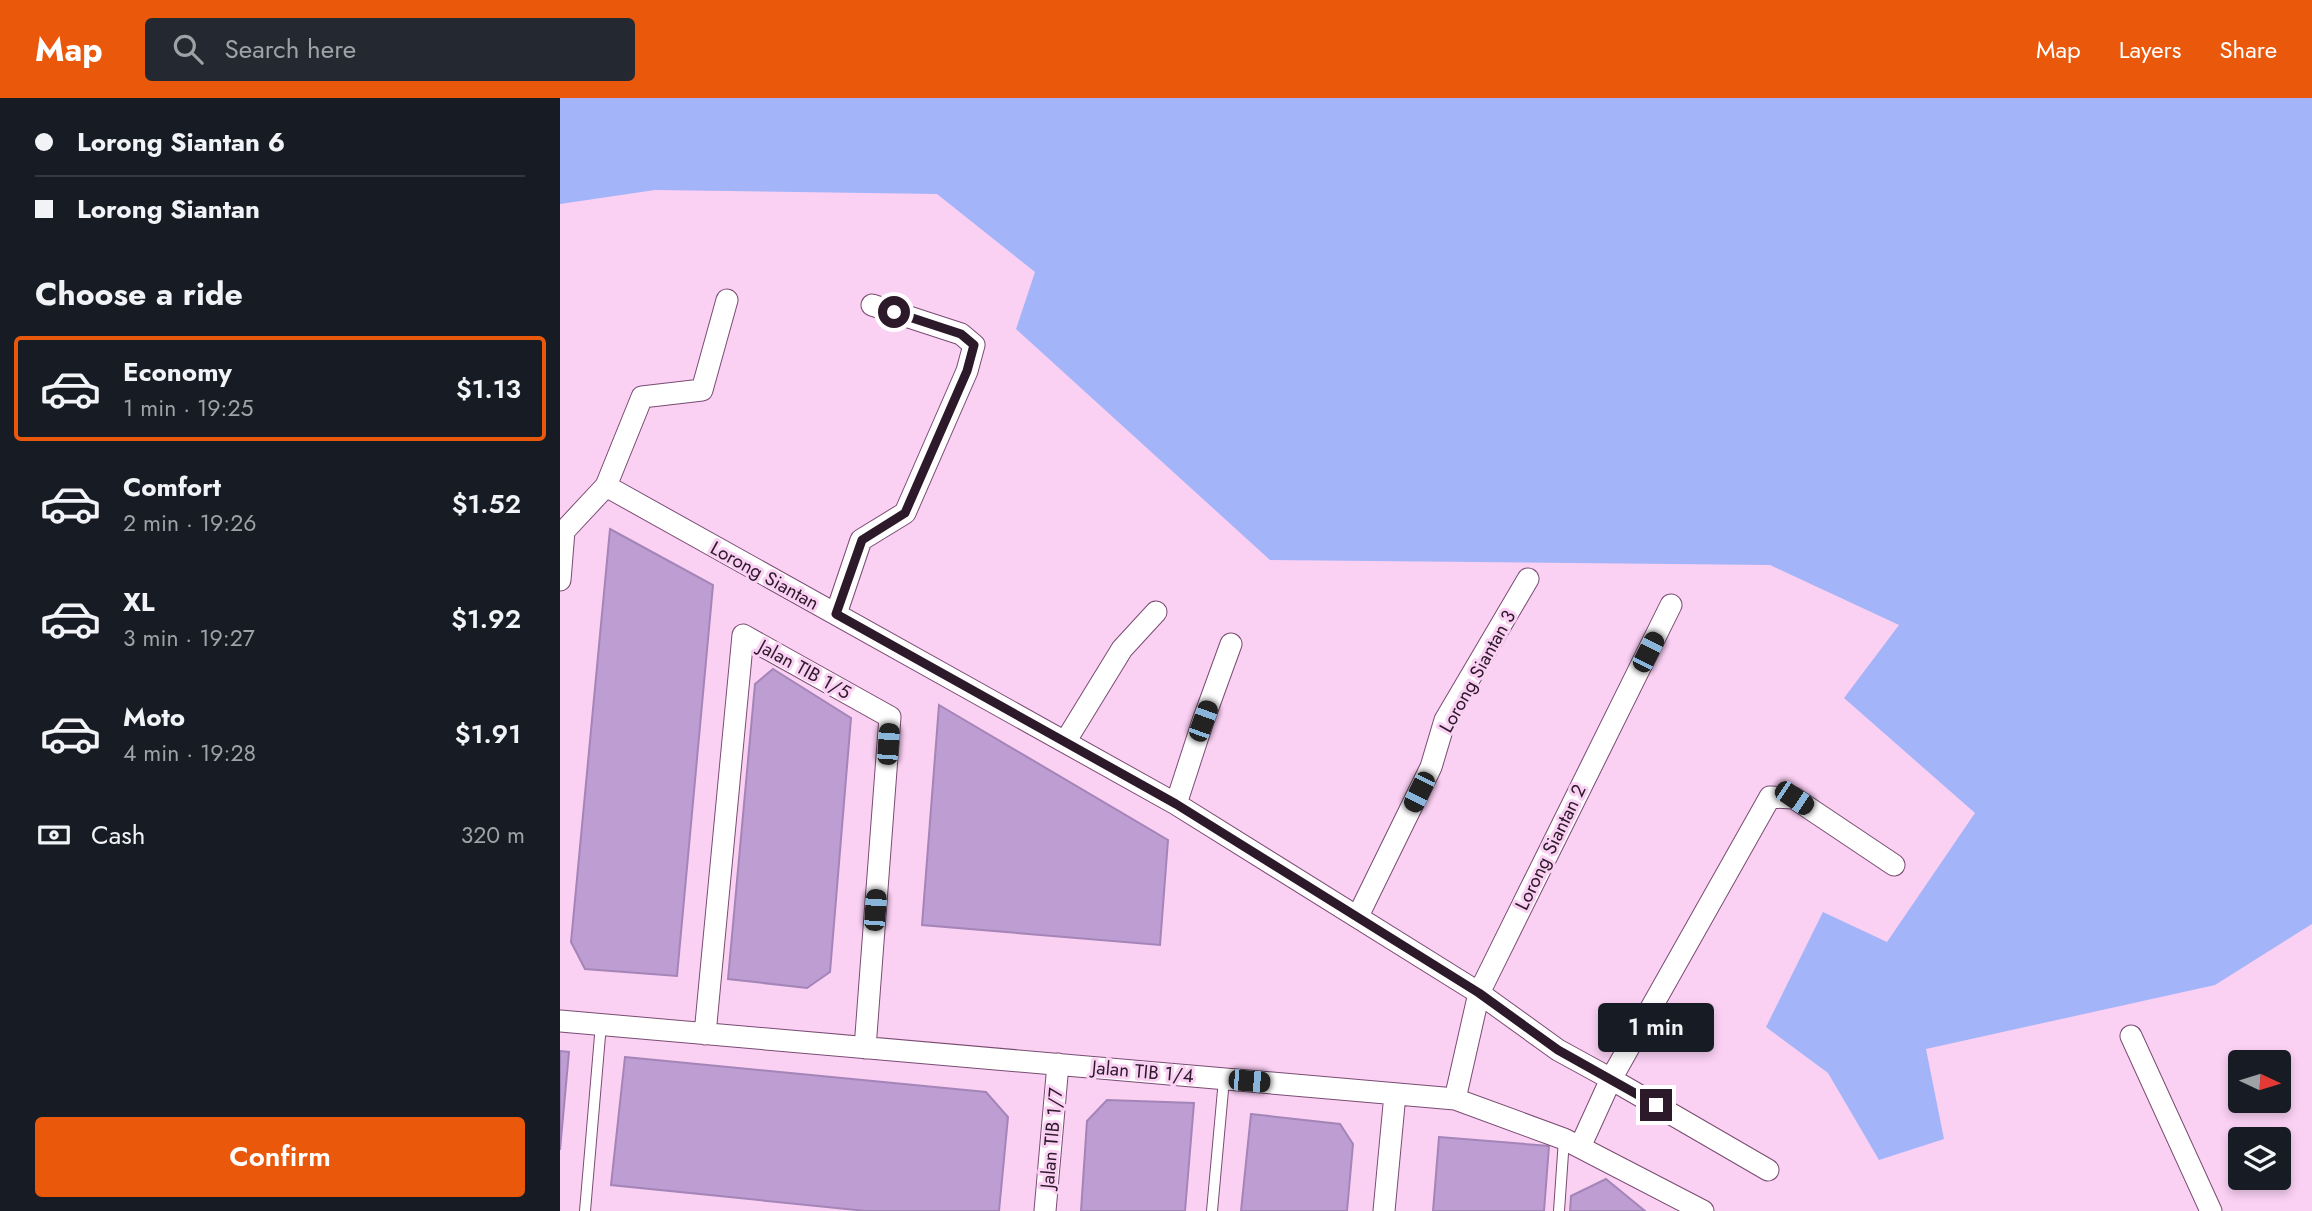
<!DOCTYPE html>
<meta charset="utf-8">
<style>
body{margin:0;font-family:Jost,sans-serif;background:#242831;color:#f1f3f6;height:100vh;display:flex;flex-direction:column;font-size:26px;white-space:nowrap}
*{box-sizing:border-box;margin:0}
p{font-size:23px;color:#9ea1a6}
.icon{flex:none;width:38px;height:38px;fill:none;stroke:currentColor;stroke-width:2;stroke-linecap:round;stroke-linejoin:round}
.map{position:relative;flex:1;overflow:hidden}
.sheet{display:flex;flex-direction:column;background:#171b24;width:560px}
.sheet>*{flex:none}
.hud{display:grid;align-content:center;height:154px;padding:0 35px;background:#171b24}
.needle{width:46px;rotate:94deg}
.controls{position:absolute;left:1668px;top:952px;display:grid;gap:14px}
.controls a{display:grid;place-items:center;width:63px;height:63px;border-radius:7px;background:#171b24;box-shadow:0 4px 10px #0003;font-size:35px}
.end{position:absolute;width:32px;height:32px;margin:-16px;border:9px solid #2c1929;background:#fff;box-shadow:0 0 0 4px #fff}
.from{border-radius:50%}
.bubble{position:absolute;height:49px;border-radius:7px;background:#171b24;box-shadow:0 4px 10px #0003;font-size:23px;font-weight:600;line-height:49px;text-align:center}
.car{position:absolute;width:21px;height:42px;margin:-21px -10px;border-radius:9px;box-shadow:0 0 5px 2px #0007;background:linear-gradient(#222 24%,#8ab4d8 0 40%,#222 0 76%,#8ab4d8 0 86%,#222 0)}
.hud b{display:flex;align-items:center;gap:24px;height:66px;font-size:26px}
.hud b+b{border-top:2px solid #363941}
.hud i{width:18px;height:18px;background:#f1f3f6}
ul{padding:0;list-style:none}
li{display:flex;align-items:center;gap:21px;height:105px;margin:0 14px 10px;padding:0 21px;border:4px solid transparent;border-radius:7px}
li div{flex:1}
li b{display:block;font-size:26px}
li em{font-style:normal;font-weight:600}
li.selected{border-color:#ea580c}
li>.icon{width:63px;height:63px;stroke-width:1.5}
h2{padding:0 35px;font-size:32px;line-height:84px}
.pay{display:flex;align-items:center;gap:18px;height:77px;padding:0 35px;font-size:26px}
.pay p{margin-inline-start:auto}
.primary-button{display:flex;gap:14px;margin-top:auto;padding:14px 35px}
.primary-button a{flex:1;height:80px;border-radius:7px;background:#ea580c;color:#fff;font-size:28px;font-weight:600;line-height:80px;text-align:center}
header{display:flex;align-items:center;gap:42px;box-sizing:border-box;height:98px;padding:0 35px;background:#ea580c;color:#fff}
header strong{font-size:33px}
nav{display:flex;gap:38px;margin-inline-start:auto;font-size:24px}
.search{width:490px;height:63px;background:#242831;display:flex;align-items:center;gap:18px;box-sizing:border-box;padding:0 24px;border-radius:7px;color:#9ea1a6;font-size:26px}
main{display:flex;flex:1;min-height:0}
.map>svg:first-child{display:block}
.green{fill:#a3b5f8}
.building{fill:#bd9dd2;stroke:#a485b8;stroke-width:2}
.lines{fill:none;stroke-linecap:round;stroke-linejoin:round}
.service-casing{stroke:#794c72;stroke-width:12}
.minor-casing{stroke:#794c72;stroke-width:23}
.service{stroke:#fff;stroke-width:10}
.minor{stroke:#fff;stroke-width:21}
.route{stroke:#2c1929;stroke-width:9}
.labels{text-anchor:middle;stroke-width:6;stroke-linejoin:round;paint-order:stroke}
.street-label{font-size:19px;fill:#2c1929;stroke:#fad0f3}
</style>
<header>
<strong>Map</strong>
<div class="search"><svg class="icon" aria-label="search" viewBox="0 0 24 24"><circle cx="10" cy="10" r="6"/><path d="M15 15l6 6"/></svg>Search here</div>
<nav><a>Map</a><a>Layers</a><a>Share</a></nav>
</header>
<main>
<section class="sheet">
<div class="hud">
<b><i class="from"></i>Lorong Siantan 6</b>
<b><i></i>Lorong Siantan</b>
</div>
<h2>Choose a ride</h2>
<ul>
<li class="selected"><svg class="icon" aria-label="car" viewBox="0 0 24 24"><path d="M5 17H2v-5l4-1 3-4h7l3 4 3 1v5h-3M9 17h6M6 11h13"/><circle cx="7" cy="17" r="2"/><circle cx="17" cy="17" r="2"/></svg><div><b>Economy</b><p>1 min · 19:25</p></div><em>$1.13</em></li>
<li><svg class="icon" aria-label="car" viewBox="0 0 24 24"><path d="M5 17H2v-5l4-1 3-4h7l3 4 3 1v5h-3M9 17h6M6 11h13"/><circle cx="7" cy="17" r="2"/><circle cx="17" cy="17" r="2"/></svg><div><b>Comfort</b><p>2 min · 19:26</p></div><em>$1.52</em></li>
<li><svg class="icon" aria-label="car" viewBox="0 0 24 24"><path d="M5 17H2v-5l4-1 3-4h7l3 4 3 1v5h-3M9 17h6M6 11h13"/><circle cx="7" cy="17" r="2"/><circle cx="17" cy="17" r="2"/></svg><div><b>XL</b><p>3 min · 19:27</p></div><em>$1.92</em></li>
<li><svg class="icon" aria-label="car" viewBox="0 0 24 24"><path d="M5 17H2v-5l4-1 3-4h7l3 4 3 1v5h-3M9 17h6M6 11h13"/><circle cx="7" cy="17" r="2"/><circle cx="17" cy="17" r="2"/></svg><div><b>Moto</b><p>4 min · 19:28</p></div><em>$1.91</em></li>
</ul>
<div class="pay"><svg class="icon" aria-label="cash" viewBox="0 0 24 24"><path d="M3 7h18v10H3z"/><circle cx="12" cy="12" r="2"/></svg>Cash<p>320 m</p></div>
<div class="primary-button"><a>Confirm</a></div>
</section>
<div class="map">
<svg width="1752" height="1113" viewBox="0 0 1752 1113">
<rect width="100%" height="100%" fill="#fad0f3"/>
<!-- green -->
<path class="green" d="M0,0H1752V826L1655,887L1366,951L1384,1041L1319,1062L1268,975L1206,929L1263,814L1327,844L1415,715L1284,600L1339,527L1210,467L710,462L456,231L475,174L377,96L95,92L0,106Z"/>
<!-- building -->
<path class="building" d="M50,431L153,487L117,878L25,871L11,844Z
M213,571L291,620L270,874L247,890L168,881L195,586Z
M379,607L608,742L600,847L362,827Z
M0,953L9,954L0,1052Z
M65,959L426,994L448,1019L439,1113H306L51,1087Z
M547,1002L634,1005L625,1113H521L527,1023Z
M691,1016L780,1026L793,1046L787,1113H681Z
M879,1039L989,1048L984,1113H873Z
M1046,1081L1085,1113H1010L1011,1098Z"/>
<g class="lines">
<!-- service casing -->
<g class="service-casing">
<path id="service" d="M25,1113L41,926
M652,1113L664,981
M999,1113L1004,1041"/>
</g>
<!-- minor casing -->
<g class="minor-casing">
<path id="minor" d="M46,388L82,299L142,292L167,202
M4,433L46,388L616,706L919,895L998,952L1051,981L1208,1072
M0,482L4,433
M276,516L301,442L345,415L407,273L414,247L401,236L312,207
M505,644L562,551L596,514
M616,706L643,623L671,546
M798,818L871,669L885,622L968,481
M0,923L895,1001L1004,1041L1143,1113
M145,936L183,537L330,619L305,950
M1571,938L1651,1113
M895,1001L919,895L1111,507
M1020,1049L1051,981L1210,699L1234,700L1334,767
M485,1113L498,966
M824,1113L835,996"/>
</g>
<!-- service -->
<use href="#service" class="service"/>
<!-- minor -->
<use href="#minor" class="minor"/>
</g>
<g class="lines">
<!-- route -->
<path class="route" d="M334,214L401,236L414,247L407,273L345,415L302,442L276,516L616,706L919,895L998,952L1096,1007"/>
</g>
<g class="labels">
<!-- street labels -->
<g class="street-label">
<text transform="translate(205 477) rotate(29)" y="7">Lorong Siantan</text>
<text transform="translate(245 571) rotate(29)" y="7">Jalan TIB 1/5</text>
<text transform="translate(917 573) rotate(-61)" y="7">Lorong Siantan 3</text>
<text transform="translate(990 749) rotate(-64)" y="7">Lorong Siantan 2</text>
<text transform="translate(583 973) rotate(5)" y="7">Jalan TIB 1/4</text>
<text transform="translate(491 1040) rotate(-85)" y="7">Jalan TIB 1/7</text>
</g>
</g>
</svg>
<div class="controls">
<a><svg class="needle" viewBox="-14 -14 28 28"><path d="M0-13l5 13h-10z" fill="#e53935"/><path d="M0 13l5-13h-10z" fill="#9ea1a6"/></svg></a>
<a><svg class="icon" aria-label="layers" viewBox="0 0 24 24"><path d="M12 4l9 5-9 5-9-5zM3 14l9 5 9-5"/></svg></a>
</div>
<i class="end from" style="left:334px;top:214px"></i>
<i class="end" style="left:1096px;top:1007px"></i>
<div class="bubble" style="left:1038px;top:905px;width:116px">1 min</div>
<i class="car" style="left:1088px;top:554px;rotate:27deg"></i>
<i class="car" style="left:643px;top:623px;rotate:20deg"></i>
<i class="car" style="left:328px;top:646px;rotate:4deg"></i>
<i class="car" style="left:859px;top:694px;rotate:206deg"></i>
<i class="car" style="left:1234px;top:700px;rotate:124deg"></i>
<i class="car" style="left:315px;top:812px;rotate:4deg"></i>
<i class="car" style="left:689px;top:983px;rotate:95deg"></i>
</div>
</main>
